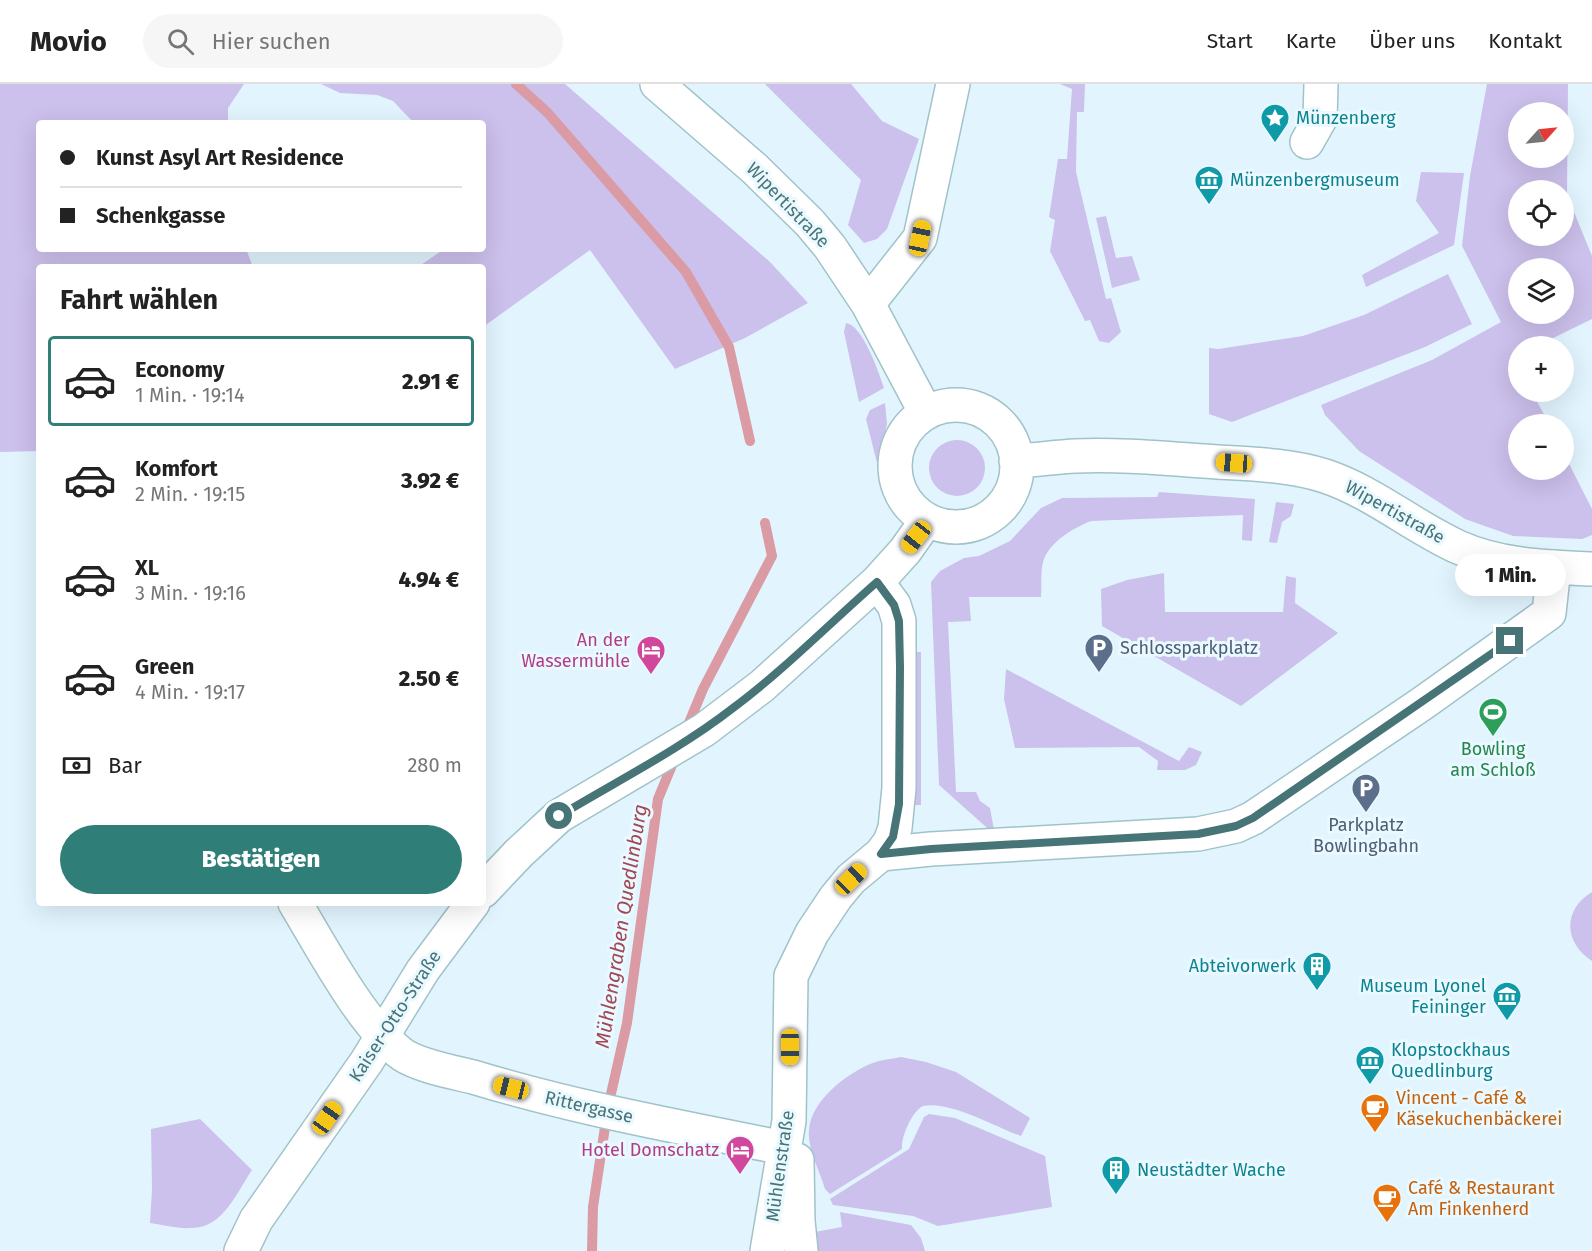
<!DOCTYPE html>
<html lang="de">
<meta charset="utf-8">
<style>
body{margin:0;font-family:"Fira Sans",sans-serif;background:#f6f6f6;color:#222;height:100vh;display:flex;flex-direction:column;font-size:22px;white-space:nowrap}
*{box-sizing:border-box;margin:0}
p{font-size:20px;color:#767676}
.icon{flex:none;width:33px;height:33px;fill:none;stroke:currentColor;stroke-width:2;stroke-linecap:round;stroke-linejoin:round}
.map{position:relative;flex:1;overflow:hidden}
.side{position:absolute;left:36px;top:180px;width:450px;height:642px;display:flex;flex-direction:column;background:#fff;border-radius:6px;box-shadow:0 6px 24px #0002}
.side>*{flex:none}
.hud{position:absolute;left:36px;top:36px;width:450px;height:132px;border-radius:6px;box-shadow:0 6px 24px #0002;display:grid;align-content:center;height:132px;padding:0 24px;background:#fff}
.needle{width:39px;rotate:63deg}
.fabs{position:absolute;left:1508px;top:18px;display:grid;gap:12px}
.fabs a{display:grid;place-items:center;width:66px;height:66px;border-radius:50%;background:#fff;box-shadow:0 6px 24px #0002;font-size:30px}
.end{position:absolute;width:27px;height:27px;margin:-14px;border:8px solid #477577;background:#fff;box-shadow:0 0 0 3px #fff}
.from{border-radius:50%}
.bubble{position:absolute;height:42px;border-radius:21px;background:#fff;box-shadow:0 6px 24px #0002;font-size:20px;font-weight:800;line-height:42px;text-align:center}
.car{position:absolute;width:18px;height:36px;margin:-18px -9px;border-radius:8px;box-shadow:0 0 4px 2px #0007;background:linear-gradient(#f5c518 24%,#345 0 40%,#f5c518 0 76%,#345 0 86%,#f5c518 0)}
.hud b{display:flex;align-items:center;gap:21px;height:57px;font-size:22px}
.hud b+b{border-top:2px solid #e0e0e0}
.hud i{width:15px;height:15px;background:#222}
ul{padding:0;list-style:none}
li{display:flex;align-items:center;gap:18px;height:90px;margin:0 12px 9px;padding:0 12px;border:3px solid transparent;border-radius:6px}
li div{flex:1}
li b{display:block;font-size:22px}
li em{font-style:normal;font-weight:800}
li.selected{border-color:#2f7e77}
li>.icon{width:54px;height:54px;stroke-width:1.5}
h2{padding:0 24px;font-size:27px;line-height:72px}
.pay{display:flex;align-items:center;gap:15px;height:66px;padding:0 24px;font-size:22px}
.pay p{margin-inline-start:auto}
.primary-button{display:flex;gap:12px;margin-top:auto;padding:12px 24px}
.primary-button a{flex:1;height:69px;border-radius:36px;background:#2f7e77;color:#fff;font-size:24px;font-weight:800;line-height:69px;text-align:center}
header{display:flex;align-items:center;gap:36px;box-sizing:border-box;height:84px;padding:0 30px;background:#fff;border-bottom:2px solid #e0e0e0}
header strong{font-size:28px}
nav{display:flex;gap:33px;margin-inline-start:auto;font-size:21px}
.search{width:420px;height:54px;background:#f6f6f6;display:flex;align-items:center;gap:15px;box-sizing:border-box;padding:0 21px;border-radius:33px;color:#767676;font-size:22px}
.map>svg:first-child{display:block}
.green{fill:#ccc0ec;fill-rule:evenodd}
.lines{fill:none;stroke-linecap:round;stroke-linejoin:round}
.stream{stroke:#db9ba5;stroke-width:10}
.minor-casing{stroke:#a0c3c8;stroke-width:36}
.minor{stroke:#fff;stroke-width:33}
.route{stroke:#477577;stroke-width:8}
.labels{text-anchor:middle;stroke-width:6;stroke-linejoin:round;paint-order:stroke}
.culture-label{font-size:18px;fill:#0d838f;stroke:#eaf9ff;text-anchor:start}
.street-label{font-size:18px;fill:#477577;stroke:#eaf9ff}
.hotel-label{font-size:18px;fill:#b23c85;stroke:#eaf9ff;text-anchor:end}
.service-label{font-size:18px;fill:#4e5e75;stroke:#eaf9ff;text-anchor:start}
.leisure-label{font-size:18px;fill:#27864d;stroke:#eaf9ff}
.food-label{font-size:18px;fill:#c56008;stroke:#eaf9ff;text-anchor:start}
.water-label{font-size:20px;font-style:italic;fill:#a24754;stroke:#eaf9ff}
</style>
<header>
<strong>Movio</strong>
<div class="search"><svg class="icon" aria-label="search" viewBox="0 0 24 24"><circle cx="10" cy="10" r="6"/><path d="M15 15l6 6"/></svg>Hier suchen</div>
<nav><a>Start</a><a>Karte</a><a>Über uns</a><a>Kontakt</a></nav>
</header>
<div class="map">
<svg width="1592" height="1167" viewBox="0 0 1592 1167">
<rect width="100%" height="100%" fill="#e2f5fe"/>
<!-- green -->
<path class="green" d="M0,0H244L228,24V39H39V165H246L253,183H39V367L0,368Z
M321,0H565L770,178L808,219L745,254L675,285L590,166L483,243V183H418L444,165H483V39H414L393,17L377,11L340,9Z
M765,0H851L882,37L919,55L887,145L877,155L864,159L848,141L861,96Z
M1060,0H1085L1084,28H1077L1076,88L1106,215L1111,214L1121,248L1109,259L1099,257L1090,236L1085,237L1050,167L1055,136L1049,133L1058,75H1067L1072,5Z
M1487,0H1568L1567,111L1592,172V235L1537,262H1518V272L1515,274L1518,279V308H1532L1549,340H1518V386H1563V368L1592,425V451L1582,455L1513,452L1465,435L1359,367L1325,331L1321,321L1432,276L1501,238L1462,162L1470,92ZM1518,28H1563V74H1518ZM1518,106H1563V152H1518ZM1518,184H1563V230H1518Z
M1421,88L1464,89L1454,161L1366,203L1362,191L1439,149L1416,117Z
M1106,132L1116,174L1132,172L1140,196L1112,204L1096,134Z
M1448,190L1472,240L1425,263L1232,338L1209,330V264L1218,265L1303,252L1364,231Z
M846,239C863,241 879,289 884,304L859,318L844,248Z
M885,319L887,340L877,379L866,335L870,326Z
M929 384a28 28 0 1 1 56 0a28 28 0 1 1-56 0Z
M1159,408L1255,415L1252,457L1242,456L1243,431L1091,437C1074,444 1052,456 1044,475C1040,485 1042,502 1041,513H969L971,537L948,538L956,708H976L980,717L990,724L995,751L939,701L931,498L940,487L964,474L979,472L1010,457L1041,424L1062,414L1157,413Z
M1276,418L1294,420L1291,432L1282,438L1277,459L1269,458Z
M1164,489L1165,528H1283L1286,492L1296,494L1295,519L1338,549L1241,622L1102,542L1101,505L1127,496Z
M915,568H921V721H915Z
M1006,585L1179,677L1189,663L1202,668L1196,681L1185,686H1157L1158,677L1139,663L1015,664L1004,615Z
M1592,808V877C1564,859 1562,826 1592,808Z
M901,973L926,978L956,988L1030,1034L1021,1052C996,1043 949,1016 923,1022C912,1027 901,1053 902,1065L830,1110L825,1105C820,1087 807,1065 809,1046C811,1017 845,991 870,980C879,976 891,975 901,973Z
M929,1030L955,1034L1045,1072L1052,1123L938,1142L913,1132L833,1121L830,1115L909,1065L924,1033Z
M200,1035L252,1086C237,1108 223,1144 192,1144C178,1145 164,1141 150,1139L152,1105L151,1045Z
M840,1128L911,1141L921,1154L925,1167H817L815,1148L842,1143Z"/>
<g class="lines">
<!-- stream -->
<path class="stream" d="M516,0L547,28L686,188L729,263L750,357
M686,646L703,605L772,472L765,439
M592,1167L593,1123L608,1023L627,939L658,715L675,674"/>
<!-- minor casing -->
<g class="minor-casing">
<path id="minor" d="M657,0L755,85L810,139L830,163L868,220L926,329
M1307,58L1320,35L1321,0
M868,220L920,154L953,0
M895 382a61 61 0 1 1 122 0a61 61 0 1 1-122 0Z
M1016,377C1036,376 1056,373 1075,372C1123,370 1170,375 1217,378C1253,380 1290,381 1325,392C1373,408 1412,442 1458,463C1500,482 1547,483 1592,485
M881,770L931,765L1198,750L1236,742L1253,734L1423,619L1549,529L1554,483
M483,807L519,769L559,732L704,646L762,602L877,498L905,467L927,436
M295,819C321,862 363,942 403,971C420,982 453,988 473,993C575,1024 680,1043 784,1064
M797,1076L798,1137L801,1167
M241,1167L256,1136L367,977L423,886L473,819
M767,1167L789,1037L791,892L812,849L836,813L851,795L881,770L890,758L895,744L899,704V537L894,521L877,498"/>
</g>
<!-- minor -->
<use href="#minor" class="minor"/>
</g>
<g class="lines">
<!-- route -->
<path class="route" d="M559,732C617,697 679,666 733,624C784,586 829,540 877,498L894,521L899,537L900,583L899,720L893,753L881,770L931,765L1198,750L1236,742L1253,734L1510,557"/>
</g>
<!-- icons -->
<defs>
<g id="sight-pin" transform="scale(1.5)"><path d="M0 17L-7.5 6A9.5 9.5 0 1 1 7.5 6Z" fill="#0f9aa8" stroke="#eaf9ff"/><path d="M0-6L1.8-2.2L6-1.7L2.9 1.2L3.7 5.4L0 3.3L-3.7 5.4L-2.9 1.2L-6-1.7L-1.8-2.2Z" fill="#fff"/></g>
<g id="museum-pin" transform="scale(1.5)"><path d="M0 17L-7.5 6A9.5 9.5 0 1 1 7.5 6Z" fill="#0f9aa8" stroke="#eaf9ff"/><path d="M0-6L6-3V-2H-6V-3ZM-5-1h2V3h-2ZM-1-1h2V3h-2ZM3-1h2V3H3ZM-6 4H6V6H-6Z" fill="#fff"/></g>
<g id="parking-pin" transform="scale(1.5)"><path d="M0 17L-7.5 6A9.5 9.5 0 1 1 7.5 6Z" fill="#5c6f8a" stroke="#eaf9ff"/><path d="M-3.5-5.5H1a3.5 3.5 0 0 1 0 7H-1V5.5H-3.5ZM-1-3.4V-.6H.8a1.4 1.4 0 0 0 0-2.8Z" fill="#fff"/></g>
<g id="hotel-pin" transform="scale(1.5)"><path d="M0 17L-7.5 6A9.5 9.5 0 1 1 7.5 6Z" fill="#d1479c" stroke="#eaf9ff"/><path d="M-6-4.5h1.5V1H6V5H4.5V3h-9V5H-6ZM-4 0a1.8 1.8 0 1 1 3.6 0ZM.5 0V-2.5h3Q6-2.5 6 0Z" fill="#fff"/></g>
<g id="stadium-pin" transform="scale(1.5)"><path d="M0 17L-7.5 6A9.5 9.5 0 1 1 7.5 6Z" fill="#2e9e5b" stroke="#eaf9ff"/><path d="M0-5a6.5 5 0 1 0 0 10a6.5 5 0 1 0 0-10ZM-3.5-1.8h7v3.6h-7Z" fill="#fff"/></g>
<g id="building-pin" transform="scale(1.5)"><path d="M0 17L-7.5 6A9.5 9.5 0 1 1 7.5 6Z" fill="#0f9aa8" stroke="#eaf9ff"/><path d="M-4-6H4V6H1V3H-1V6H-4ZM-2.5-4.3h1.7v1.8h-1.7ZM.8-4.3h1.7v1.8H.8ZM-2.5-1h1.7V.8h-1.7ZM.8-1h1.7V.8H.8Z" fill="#fff"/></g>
<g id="cafe-pin" transform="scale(1.5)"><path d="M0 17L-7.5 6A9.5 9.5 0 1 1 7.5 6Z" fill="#e8710a" stroke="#eaf9ff"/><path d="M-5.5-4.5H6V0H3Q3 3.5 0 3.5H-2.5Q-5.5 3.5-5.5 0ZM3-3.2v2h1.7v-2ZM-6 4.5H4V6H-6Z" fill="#fff"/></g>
</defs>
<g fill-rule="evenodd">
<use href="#sight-pin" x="1275" y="34"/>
<use href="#museum-pin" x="1209" y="96"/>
<use href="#parking-pin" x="1099" y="564"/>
<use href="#hotel-pin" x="651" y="566"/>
<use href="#stadium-pin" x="1493" y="628"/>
<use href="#parking-pin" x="1366" y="704"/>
<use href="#building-pin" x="1317" y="882"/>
<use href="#museum-pin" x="1507" y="912"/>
<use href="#museum-pin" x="1370" y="976"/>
<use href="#cafe-pin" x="1375" y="1024"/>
<use href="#hotel-pin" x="740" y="1066"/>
<use href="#building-pin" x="1116" y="1086"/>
<use href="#cafe-pin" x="1387" y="1114"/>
</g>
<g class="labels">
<!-- culture labels -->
<g class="culture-label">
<text x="1296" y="40">Münzenberg</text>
<text x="1230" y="102">Münzenbergmuseum</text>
<text x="1296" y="888" text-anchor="end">Abteivorwerk</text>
<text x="1486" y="908" text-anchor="end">Museum Lyonel<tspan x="1486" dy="21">Feininger</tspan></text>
<text x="1391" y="972">Klopstockhaus<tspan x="1391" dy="21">Quedlinburg</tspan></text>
<text x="1137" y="1092">Neustädter Wache</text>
</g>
<!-- street labels -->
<g class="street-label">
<text transform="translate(788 121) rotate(46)" y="6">Wipertistraße</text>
<text transform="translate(1395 428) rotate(29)" y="6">Wipertistraße</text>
<text transform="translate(395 932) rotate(-57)" y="6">Kaiser-Otto-Straße</text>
<text transform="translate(589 1023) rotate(13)" y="6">Rittergasse</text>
<text transform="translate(780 1082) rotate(-82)" y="6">Mühlenstraße</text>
</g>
<!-- hotel labels -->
<g class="hotel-label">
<text x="630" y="562">An der<tspan x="630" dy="21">Wassermühle</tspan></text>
<text x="719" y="1072">Hotel Domschatz</text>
</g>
<!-- service labels -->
<g class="service-label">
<text x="1120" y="570">Schlossparkplatz</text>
<text x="1366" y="747" text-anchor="middle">Parkplatz<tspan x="1366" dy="21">Bowlingbahn</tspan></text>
</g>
<!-- leisure labels -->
<g class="leisure-label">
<text x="1493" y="671">Bowling<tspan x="1493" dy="21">am Schloß</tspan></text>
</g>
<!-- food labels -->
<g class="food-label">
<text x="1396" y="1020">Vincent - Café &amp;<tspan x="1396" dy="21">Käsekuchenbäckerei</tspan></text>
<text x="1408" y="1110">Café &amp; Restaurant<tspan x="1408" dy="21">Am Finkenherd</tspan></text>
</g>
<!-- water labels -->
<g class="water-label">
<text transform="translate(621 842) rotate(-81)" y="7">Mühlengraben Quedlinburg</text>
</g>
</g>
</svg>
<div class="fabs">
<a><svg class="needle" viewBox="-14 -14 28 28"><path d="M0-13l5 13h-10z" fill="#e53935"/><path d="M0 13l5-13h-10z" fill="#767676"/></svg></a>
<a><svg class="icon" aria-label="locate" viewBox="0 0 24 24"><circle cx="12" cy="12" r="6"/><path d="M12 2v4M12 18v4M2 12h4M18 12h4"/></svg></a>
<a><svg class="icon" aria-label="layers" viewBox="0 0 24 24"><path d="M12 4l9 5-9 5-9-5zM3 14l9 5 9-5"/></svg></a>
<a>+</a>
<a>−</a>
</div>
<i class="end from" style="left:559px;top:732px"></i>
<i class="end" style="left:1510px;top:557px"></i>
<div class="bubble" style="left:1455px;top:470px;width:111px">1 Min.</div>
<i class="car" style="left:920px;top:154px;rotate:12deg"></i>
<i class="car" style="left:1234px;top:379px;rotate:274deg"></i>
<i class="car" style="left:916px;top:453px;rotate:218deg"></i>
<i class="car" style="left:851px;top:795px;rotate:46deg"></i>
<i class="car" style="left:790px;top:963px;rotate:180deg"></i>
<i class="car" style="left:511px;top:1004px;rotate:284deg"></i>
<i class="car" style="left:327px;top:1034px;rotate:35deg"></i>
<div class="hud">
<b><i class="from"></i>Kunst Asyl Art Residence</b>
<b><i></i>Schenkgasse</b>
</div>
<section class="side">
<h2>Fahrt wählen</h2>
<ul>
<li class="selected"><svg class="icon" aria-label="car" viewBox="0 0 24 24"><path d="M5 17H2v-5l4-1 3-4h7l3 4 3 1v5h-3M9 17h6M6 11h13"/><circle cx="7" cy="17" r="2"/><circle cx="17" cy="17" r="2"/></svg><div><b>Economy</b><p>1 Min. · 19:14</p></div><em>2.91 €</em></li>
<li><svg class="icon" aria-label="car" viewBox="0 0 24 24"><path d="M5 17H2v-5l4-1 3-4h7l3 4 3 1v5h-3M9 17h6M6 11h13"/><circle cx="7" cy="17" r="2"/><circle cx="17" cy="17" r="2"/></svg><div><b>Komfort</b><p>2 Min. · 19:15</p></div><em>3.92 €</em></li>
<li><svg class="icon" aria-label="car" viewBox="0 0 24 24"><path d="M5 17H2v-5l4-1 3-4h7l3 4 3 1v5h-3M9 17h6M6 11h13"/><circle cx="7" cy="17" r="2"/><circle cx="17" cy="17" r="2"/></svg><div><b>XL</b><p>3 Min. · 19:16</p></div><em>4.94 €</em></li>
<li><svg class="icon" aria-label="car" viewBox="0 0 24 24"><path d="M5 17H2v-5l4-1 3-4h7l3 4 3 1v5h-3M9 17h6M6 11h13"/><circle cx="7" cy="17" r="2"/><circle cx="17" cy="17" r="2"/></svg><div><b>Green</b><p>4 Min. · 19:17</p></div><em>2.50 €</em></li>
</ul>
<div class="pay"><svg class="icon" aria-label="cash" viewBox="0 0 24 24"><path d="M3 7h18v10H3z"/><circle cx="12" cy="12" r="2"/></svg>Bar<p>280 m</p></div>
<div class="primary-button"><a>Bestätigen</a></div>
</section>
</div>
